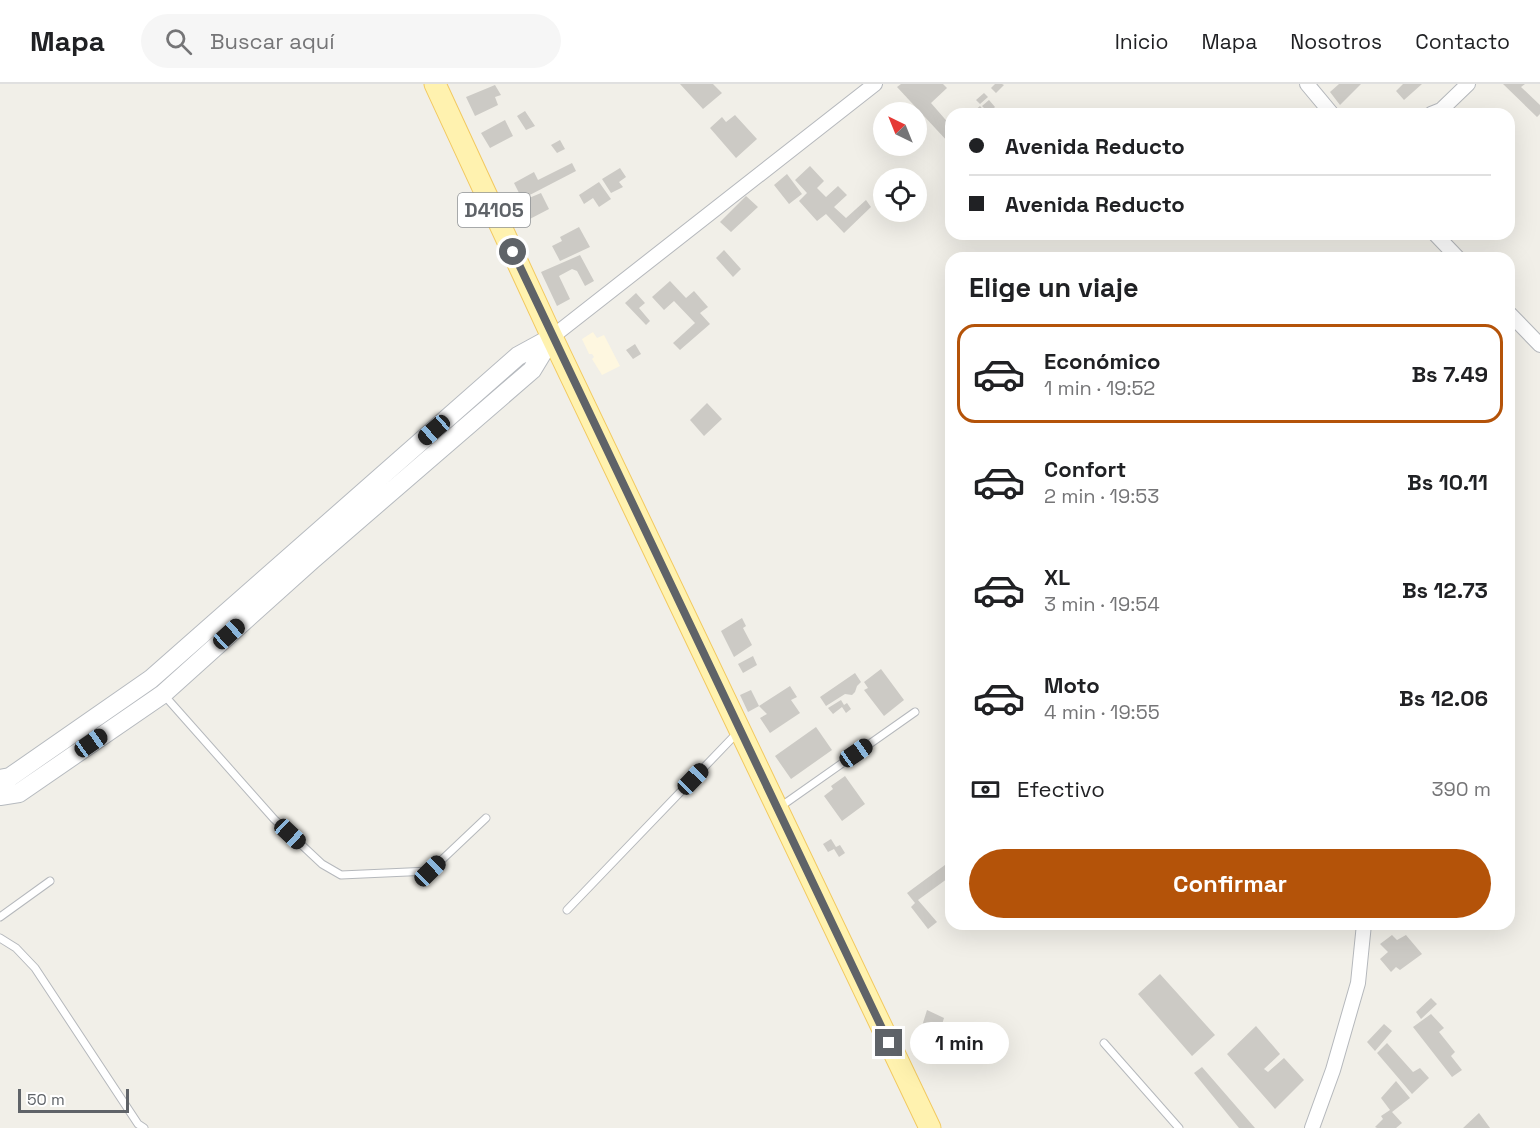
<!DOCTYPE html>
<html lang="es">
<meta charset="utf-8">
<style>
body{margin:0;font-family:"Space Grotesk",sans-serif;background:#f6f6f6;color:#202124;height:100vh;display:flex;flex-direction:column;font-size:22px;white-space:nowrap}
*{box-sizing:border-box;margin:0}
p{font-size:20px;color:#757577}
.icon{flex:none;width:33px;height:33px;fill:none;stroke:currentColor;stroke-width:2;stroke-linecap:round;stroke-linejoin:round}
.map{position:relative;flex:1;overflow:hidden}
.drawer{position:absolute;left:945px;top:168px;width:570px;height:678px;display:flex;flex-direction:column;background:#fff;border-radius:18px;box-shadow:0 6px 24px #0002}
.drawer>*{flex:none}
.guide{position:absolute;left:945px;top:24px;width:570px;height:132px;border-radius:18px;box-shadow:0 6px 24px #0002;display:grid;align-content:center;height:132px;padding:0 24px;background:#fff}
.needle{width:39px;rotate:317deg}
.tools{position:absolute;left:873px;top:18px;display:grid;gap:12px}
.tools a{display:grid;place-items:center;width:54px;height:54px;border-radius:50%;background:#fff;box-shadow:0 6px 24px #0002;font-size:30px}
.scale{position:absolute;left:18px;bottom:15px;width:111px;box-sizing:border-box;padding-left:6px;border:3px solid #5f6368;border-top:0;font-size:16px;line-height:21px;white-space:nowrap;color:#5f6368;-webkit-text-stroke:4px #fff;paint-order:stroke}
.end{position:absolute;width:27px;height:27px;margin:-14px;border:8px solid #5f6368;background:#fff;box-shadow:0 0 0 3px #fff}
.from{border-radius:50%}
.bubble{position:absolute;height:42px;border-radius:21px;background:#fff;box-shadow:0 6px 24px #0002;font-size:20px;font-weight:700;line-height:42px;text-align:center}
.car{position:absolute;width:18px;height:36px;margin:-18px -9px;border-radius:8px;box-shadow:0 0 4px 2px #0007;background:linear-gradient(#222 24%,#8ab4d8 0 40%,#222 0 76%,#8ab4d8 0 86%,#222 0)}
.guide b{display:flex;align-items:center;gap:21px;height:57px;font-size:22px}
.guide b+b{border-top:2px solid #e0e0e0}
.guide i{width:15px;height:15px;background:#202124}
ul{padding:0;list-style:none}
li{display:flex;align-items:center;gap:18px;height:99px;margin:0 12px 9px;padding:0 12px;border:3px solid transparent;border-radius:18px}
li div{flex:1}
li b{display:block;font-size:22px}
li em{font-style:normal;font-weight:700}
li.selected{border-color:#b45309}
li>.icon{width:54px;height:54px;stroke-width:1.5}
h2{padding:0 24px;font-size:27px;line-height:72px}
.pay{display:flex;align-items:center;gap:15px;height:66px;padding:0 24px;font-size:22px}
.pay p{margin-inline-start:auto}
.primary-button{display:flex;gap:12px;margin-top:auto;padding:12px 24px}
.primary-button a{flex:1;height:69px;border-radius:36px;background:#b45309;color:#fff;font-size:24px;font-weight:700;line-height:69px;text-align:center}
header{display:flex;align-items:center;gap:36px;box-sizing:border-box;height:84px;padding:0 30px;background:#fff;border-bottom:2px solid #e0e0e0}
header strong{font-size:28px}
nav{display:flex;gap:33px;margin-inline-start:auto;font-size:21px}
.search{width:420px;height:54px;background:#f6f6f6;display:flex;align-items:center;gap:15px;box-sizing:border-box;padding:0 21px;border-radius:33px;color:#757577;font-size:22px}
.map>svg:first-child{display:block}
.commercial{fill:#fef7e0}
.building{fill:#cccac5}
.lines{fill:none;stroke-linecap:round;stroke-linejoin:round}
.lane-casing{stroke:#b5b8bc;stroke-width:9}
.street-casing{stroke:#b5b8bc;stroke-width:16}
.secondary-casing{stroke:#b6babf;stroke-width:20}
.primary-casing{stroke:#f2c960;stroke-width:23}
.lane{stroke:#fff;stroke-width:7}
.street{stroke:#fff;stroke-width:14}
.secondary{stroke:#fff;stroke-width:18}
.primary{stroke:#fff2af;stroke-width:21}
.route{stroke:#5f6368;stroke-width:8}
.labels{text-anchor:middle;stroke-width:6;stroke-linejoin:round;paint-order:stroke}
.shield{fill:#fff;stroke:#8f9295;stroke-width:1.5}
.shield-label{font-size:20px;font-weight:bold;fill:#5f6368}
</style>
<header>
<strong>Mapa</strong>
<div class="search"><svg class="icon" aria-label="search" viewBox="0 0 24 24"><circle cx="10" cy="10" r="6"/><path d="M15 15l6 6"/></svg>Buscar aquí</div>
<nav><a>Inicio</a><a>Mapa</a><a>Nosotros</a><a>Contacto</a></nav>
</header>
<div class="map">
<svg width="1540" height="1044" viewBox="0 0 1540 1044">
<rect width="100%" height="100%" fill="#f1efe8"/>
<!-- commercial -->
<path class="commercial" d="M593,248L597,254L604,251L620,282L602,291L592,275L594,273L592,270H589L582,255Z"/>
<!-- building -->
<path class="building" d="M680,0H713L722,9L703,25Z
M901,0H943L947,4L931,19L951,42V57L949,59L897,3Z
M995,0H1002L1004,1L996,9L991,4Z
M1339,0H1361L1340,21L1330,8Z
M1403,0H1422L1404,16L1396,7Z
M1503,0H1525L1521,3L1540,21V30L1537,33Z
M495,1L501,11L495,13L498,21L475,32L466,13Z
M984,9L988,13L980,20L976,16Z
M989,16L995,23L989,29L982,22Z
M980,22L987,30H975L973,28Z
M525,27L535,42L526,46L517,32Z
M735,31L757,55L736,74L710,44L722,33L726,38Z
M505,36L513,52L490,64L481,49Z
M560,56L565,65L557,69L551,61Z
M572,79L576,87L522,115L514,99L534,88L538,96Z
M810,82L824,97L817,104L826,113L838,102L847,111L834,123L846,134L866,116L871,123L844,149L826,130L817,137L799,117L807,109L795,96Z
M620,84L626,93L619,98L623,103L611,109L602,95Z
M787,90L802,110L789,120L774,101Z
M599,98L611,115L599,123L593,114L584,120L579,111Z
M541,109L549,125L526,137L517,119Z
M746,112L758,123L731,148L720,138Z
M579,143L590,163L560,177L552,162L562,157L560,153Z
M724,166L741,185L733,193L716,174Z
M580,171L594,197L585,202L577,187L572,185L559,192L570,215L557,222L541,188Z
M670,197L686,214L694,207L708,223L700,229L710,240L680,266L673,259L695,239L674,217L664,226L652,213Z
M636,209L645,219L639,224L650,237L646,241L625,219Z
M635,260L641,270L633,275L626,266Z
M707,319L722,335L704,352L690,336Z
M742,534L746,542L743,544L752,561L734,573L721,547Z
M753,572L757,581L743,589L738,580Z
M881,585L904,616L884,632L864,606L868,604L864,598Z
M855,589L861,598L857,602L855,608L852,611L845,610L826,622L820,613Z
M790,602L797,613L791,616L800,629L770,649L760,634L767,630L759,622Z
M751,606L759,622L748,628L740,611Z
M841,616L844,621L847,619L851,625L846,629L842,623L833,630L828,624Z
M816,643L832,666L791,695L775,672Z
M845,692L865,720L842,737L824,712L833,705L831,702Z
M831,755L836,763L840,761L845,769L839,773L834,765L828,768L823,760Z
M949,778L951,792L918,816L937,838L928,845L911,823L915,819L907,809Z
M1392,851L1397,856L1406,851L1422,870L1400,886L1396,883L1391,888L1380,875L1388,868L1380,860Z
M1160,890L1215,951L1192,972L1138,910Z
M1431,914L1437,920L1421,935L1416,928Z
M927,926L944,934L935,963L918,955Z
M1431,930L1444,944L1439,948L1455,968L1451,972L1462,986L1452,993L1413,943Z
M960,940L976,954L970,960L968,958L959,972L952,967L954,964L948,960L944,966L937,961L942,948L948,951Z
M1384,940L1392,947L1375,967L1367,958Z
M1256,942L1280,970L1264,985L1268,988L1284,974L1304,996L1275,1025L1227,970Z
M1387,959L1413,988L1420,984L1429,994L1412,1010L1377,969Z
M1202,983L1255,1044H1239L1194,989Z
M1396,997L1410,1014L1392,1028L1402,1039L1396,1044H1377L1375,1043L1383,1035L1381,1032L1390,1026L1381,1014Z
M1479,1029L1490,1044H1463Z"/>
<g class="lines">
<!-- lane casing -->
<g class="lane-casing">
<path id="lane" d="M164,611L274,735L322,780L341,791L430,787L486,734
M780,723L915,628
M567,826L738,648
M0,833L50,797
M0,854L16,864L35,884L138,1040L144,1044
M1104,959L1179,1044"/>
</g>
<!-- street casing -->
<g class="street-casing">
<path id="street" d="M1307,0L1332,30
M1431,30L1441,26L1468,0
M1435,150L1458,174
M1509,229L1540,261
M552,253L875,0
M1312,1044L1333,986L1358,899L1364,840"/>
</g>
<!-- secondary casing -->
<g class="secondary-casing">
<path id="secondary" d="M0,695L10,693L151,595L518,272L551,254
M0,712L19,709L163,610L312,476L532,286L552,253"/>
</g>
<!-- primary casing -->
<g class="primary-casing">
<path id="primary" d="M435,0L552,253L930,1044"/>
</g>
<!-- lane -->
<use href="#lane" class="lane"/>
<!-- street -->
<use href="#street" class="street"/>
<!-- secondary -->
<use href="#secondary" class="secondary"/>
<!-- primary -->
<use href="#primary" class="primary"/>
</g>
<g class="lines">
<!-- route -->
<path class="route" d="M513,168L889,959"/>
</g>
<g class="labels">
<!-- shield labels -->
<rect class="shield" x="458" y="109" width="72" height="34" rx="4.5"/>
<g class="shield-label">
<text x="494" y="133">D4105</text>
</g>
</g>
</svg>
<div class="tools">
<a><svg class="needle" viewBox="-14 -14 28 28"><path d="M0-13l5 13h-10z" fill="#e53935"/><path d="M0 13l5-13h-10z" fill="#757577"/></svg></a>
<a><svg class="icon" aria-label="locate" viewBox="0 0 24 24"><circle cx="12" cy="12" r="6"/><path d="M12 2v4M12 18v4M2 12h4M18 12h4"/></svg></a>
</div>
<div class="scale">50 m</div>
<i class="end from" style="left:513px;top:168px"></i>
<i class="end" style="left:889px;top:959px"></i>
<div class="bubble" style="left:910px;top:938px;width:99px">1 min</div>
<i class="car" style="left:434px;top:346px;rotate:229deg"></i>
<i class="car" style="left:229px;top:550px;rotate:48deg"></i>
<i class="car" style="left:91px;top:659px;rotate:55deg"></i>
<i class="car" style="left:856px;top:669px;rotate:55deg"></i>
<i class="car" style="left:693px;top:695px;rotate:44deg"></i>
<i class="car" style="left:290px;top:750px;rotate:133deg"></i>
<i class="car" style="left:430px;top:787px;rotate:46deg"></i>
<div class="guide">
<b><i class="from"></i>Avenida Reducto</b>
<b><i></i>Avenida Reducto</b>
</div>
<section class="drawer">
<h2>Elige un viaje</h2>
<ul>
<li class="selected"><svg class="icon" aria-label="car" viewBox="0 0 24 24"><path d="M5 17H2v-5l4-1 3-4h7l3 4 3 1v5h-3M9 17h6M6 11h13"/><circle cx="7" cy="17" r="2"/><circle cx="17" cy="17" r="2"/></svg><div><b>Económico</b><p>1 min · 19:52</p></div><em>Bs 7.49</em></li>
<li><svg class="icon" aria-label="car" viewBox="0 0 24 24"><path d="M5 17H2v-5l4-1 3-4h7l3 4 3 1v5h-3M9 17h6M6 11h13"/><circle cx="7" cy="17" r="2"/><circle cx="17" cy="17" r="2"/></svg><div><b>Confort</b><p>2 min · 19:53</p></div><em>Bs 10.11</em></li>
<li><svg class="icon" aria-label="car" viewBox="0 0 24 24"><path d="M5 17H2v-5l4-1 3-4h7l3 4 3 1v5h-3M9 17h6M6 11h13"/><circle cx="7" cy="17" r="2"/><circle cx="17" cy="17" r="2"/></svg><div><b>XL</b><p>3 min · 19:54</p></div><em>Bs 12.73</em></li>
<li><svg class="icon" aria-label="car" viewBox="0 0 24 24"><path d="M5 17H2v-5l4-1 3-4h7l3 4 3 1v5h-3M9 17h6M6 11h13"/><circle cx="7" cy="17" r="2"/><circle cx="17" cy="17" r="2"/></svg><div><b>Moto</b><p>4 min · 19:55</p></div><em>Bs 12.06</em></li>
</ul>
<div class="pay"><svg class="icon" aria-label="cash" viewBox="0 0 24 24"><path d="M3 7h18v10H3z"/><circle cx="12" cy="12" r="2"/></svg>Efectivo<p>390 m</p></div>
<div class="primary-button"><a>Confirmar</a></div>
</section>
</div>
